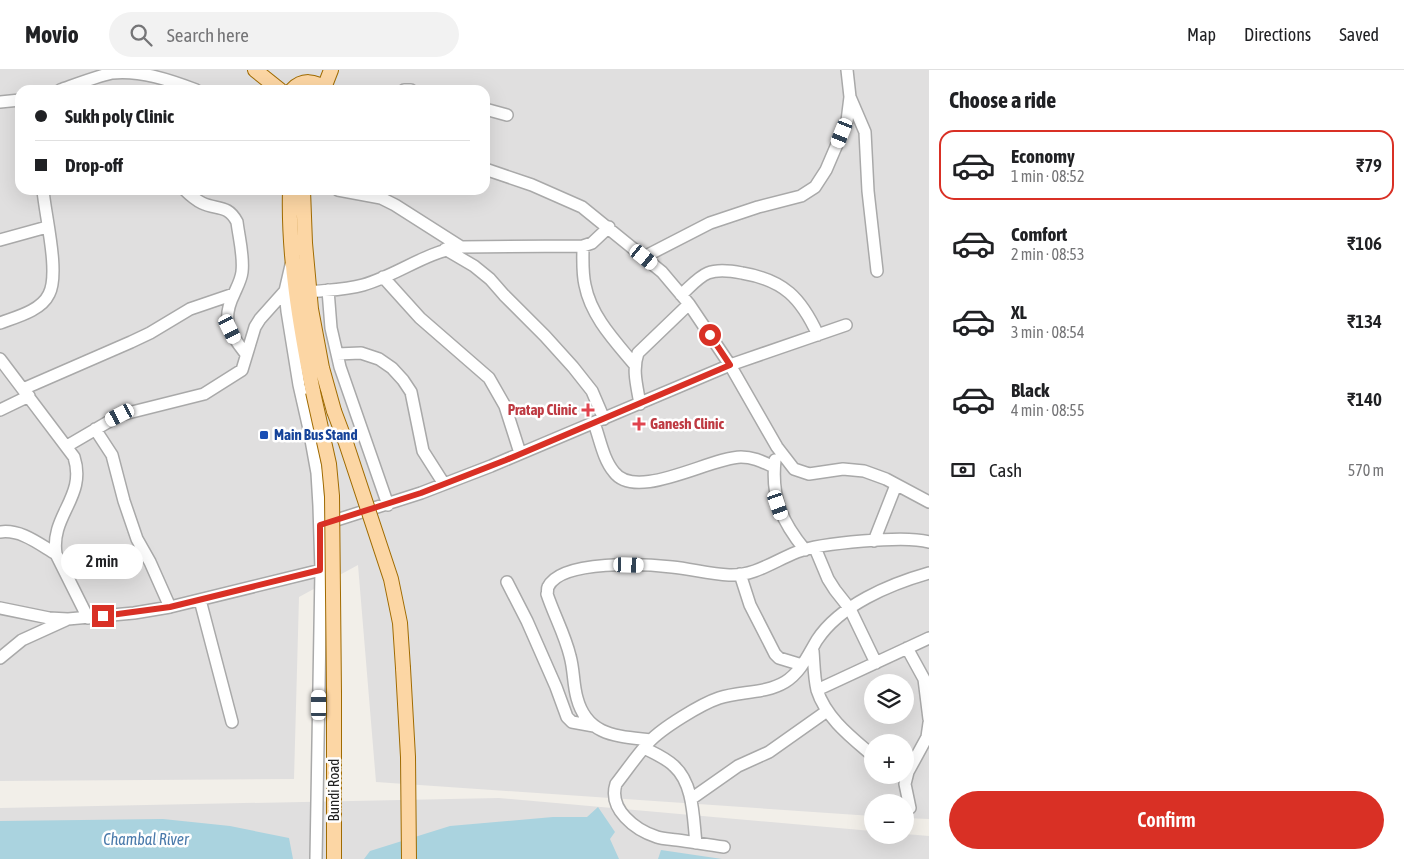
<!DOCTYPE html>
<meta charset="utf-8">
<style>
body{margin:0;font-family:"Asap Condensed",sans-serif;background:#f2f2f2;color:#202124;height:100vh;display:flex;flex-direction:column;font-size:19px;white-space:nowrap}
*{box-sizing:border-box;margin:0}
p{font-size:16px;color:#757577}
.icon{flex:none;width:28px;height:28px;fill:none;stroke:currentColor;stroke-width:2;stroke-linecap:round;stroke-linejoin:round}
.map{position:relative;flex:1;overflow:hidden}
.side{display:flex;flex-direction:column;background:#fff;width:475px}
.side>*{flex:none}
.top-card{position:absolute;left:15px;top:15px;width:475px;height:110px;border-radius:15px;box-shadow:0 5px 20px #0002;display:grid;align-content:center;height:110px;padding:0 20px;background:#fff}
.controls{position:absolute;left:864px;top:604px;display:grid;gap:10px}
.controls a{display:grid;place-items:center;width:50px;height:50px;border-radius:50%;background:#fff;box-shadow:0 5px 20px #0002;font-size:25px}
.end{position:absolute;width:22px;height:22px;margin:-11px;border:6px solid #d93025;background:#fff;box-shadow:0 0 0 2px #fff}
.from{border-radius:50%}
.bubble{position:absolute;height:35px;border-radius:18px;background:#fff;box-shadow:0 5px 20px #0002;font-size:16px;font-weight:600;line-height:35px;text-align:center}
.car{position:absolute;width:15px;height:30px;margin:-15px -8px;border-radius:6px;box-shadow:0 0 4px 1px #0007;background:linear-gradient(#fff 24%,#345 0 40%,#fff 0 76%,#345 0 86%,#fff 0)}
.top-card b{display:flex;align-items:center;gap:18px;height:48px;font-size:19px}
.top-card b+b{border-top:1px solid #e0e0e0}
.top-card i{width:12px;height:12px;background:#202124}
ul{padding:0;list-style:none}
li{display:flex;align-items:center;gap:15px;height:70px;margin:0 10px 8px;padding:0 10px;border:2px solid transparent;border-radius:15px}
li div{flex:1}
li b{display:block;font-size:19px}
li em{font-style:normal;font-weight:600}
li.on{border-color:#d93025}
li>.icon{width:45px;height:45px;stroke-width:1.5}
h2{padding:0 20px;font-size:22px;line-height:60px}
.pay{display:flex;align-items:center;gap:12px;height:55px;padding:0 20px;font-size:19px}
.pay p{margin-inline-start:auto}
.button{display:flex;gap:10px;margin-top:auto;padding:10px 20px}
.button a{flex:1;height:58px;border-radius:30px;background:#d93025;color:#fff;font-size:20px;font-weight:600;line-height:58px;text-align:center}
header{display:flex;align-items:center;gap:30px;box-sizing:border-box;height:70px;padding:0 25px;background:#fff;border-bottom:1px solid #e0e0e0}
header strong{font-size:24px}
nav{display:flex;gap:28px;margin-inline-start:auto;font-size:18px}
.search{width:350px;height:45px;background:#f2f2f2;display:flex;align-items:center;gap:12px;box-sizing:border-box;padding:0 18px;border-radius:28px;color:#757577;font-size:19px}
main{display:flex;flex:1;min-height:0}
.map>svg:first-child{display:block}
.residential{fill:#e0dfdf;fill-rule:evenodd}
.water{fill:#aad3df}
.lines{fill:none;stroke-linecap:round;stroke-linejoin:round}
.minor-casing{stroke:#a9a9a9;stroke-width:14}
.major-casing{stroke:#a06b00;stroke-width:16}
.minor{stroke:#fff;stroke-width:11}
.major{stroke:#fcd6a4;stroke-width:14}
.major-bridge-casing{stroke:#a06b00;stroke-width:16;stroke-linecap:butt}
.major-bridge{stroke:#fcd6a4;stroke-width:14}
.route{stroke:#d93025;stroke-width:6}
.health-dot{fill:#e0444e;stroke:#fff;stroke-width:2}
.transit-dot{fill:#1a4fb4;stroke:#fff;stroke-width:2}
.labels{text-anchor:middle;stroke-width:5;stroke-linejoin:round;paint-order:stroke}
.health-label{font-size:15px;font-weight:bold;fill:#be3a42;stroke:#fff;text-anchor:end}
.transit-label{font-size:15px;font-weight:bold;fill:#164399;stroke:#fff;text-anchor:start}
.street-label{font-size:15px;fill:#222;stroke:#fff}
.water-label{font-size:16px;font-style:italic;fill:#4a7aab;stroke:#fff}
</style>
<header>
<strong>Movio</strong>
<div class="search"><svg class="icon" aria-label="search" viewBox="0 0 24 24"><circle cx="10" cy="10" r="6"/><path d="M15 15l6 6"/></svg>Search here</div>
<nav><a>Map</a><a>Directions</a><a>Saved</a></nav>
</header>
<main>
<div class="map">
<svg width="929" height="789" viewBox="0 0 929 789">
<rect width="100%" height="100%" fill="#f2efe9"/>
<!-- residential -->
<path class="residential" d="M0,0H929V749L905,748V732H872V746L376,712L358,495L299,527L294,709L0,711ZM20,20H485V120H20ZM872,612H905V645H872ZM872,672H905V705H872Z
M499,728L872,761V765H905V764L929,766V789H0V738Z"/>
<!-- water -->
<path class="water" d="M598,737L615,762L610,769L619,789H364L370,781L450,756L553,747H587Z
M163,749L230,756L289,768L293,789H0V751Z
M661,780L722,789H658Z"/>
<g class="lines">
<!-- minor casing -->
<g class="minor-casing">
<path id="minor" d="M60,20C77,14 95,7 112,3C140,0 170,10 196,20
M404,20H411
M850,27L865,62L868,121L877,201
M0,32L20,30
M485,39L507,45
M485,99L532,115L582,137L662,202L689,234L730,295L777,377L794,399L809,404L843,399L864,401L886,409L929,432
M185,120C190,125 196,130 202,133C216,140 228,134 237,152C239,168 244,186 242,202C241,210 237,217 234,224C221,250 229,263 246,284
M338,120L381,128L395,135L461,177
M0,170L47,157
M583,176C583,188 582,202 585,215C591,246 614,270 634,294
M445,179L474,196L490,209L504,225L545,266L573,297L592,321L604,349
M644,187L710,153L758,137L801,126L815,117L826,100L847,51L850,27L847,0
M291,195L285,221L287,241L299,315L309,359L317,403L319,436L321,500L316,789
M383,207L420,248L489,308L505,336L520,383
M328,220L331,258L340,297L388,435
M309,222C327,220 346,220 363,215C398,205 425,182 461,177L583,176L592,173L609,157
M681,225C689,218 698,207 708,203C718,199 732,201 742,203C784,210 801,228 818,265
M0,253C16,247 41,241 49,224C60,203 45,145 43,120
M337,284L361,283L379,289L392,298L403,310L411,322L423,381L444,414
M0,289L74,387C87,427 50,445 56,484L88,548
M23,319L131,272L150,263L190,239L234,224
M640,334C637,316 632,300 638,283L689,234
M0,340L29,326
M594,353C600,369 603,389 614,402C636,432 711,387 741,387C754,387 763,392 774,397
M95,359L112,385L124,431L137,469L150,492L170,537
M67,376L120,345L204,324L242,300L255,257L260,249L285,221
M775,390C771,428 782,452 805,480
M324,454L421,423L491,396L730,295L846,255
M0,462C21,459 39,474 56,484
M874,471L896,415
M815,478L828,509L835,520L850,539L876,593
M740,504L750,535L775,584L779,588L802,595
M507,512L527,551L556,617L567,647L572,652L594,656
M200,530L232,652
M0,538L49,548L68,549L134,543L170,537L321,500
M907,578L924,609L929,649
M813,581C814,593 814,607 817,620C826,648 851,667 872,685
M0,588L22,570L66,550
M817,620L929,568
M650,670C617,666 587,666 577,628C573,614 574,600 570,586C565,565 554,545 547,524C548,522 547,519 548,517C561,489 647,494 672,497C691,499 710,504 729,505C755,506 774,491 797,482C820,473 906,465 929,472
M644,678C654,683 666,688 674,696C694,714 693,748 696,773
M691,729L738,696L769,682L827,641
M910,738L905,714L908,702L927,667L929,653
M724,777C708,775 692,772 677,770C670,769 663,769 657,767C635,760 608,739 616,714C627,700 637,685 649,672C662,658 701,634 719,628C740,621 765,624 785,612C801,602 808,585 817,570C840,535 890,514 929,503"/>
</g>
<!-- major casing -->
<g class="major-casing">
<path id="major" d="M255,0L280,20
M324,18L331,0
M292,20C302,9 315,10 326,20
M290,120C288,187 300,256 313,322
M303,120L305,173L311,239L322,298L334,341
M403,598L408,687L409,789
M334,789V623"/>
</g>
<!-- minor -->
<use href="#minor" class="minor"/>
<!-- major -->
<use href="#major" class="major"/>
<!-- major-bridge casing -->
<g class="major-bridge-casing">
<path id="major-bridge" d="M313,322L329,394L332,426L334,623
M334,341L346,373L391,509L400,553L403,598"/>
</g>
<!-- major-bridge -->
<use href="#major-bridge" class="major-bridge"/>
</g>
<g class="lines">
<!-- route -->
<path class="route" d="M103,546L170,537L320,500V455L421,423L506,390L730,295L710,265"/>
</g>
<!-- markers -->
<g class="health-dot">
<path d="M585.5 332.5h5v5h5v5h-5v5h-5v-5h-5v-5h5z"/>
<path d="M636.5 346.5h5v5h5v5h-5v5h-5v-5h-5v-5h5z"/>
</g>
<rect class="transit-dot" x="259" y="360" width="10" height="10" rx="2.5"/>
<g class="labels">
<!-- health labels -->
<g class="health-label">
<text x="577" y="345">Pratap Clinic</text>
<text x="650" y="359" text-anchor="start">Ganesh Clinic</text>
</g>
<!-- transit labels -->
<g class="transit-label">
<text x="274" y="370">Main Bus Stand</text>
</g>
<!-- street labels -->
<g class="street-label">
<text transform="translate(334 720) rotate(-90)" y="5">Bundi Road</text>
</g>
<!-- water labels -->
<g class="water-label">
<text x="146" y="775">Chambal River</text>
</g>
</g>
</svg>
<div class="controls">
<a><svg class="icon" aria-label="layers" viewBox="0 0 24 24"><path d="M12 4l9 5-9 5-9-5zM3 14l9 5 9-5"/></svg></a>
<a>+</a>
<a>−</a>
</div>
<i class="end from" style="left:710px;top:265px"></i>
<i class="end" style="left:103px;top:546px"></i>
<div class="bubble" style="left:61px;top:474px;width:82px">2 min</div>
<i class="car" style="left:842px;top:63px;rotate:202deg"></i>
<i class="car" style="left:644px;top:187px;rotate:129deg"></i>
<i class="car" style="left:230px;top:259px;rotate:154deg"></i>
<i class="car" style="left:120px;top:345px;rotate:243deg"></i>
<i class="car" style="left:778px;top:435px;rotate:161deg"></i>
<i class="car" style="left:629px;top:495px;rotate:92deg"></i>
<i class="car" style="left:319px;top:635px;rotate:0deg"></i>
<div class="top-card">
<b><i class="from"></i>Sukh poly Clinic</b>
<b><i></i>Drop-off</b>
</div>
</div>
<section class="side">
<h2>Choose a ride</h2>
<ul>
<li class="on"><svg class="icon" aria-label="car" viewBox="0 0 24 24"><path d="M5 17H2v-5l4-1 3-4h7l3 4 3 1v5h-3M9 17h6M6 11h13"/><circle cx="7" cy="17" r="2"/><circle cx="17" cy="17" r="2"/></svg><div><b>Economy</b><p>1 min · 08:52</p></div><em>₹79</em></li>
<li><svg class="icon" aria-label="car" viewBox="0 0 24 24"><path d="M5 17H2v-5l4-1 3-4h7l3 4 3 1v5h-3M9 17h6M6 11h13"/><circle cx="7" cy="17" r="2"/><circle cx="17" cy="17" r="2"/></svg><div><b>Comfort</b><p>2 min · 08:53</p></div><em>₹106</em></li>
<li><svg class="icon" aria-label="car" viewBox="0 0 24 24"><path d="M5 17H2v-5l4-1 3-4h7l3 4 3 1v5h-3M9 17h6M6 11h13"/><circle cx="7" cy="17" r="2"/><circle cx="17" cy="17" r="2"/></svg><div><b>XL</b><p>3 min · 08:54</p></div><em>₹134</em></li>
<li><svg class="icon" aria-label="car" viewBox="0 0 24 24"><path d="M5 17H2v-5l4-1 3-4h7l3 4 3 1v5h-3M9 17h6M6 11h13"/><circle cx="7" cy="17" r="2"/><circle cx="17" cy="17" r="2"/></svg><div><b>Black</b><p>4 min · 08:55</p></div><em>₹140</em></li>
</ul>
<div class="pay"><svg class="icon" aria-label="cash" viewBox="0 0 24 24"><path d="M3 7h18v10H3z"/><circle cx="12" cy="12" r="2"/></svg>Cash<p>570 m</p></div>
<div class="button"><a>Confirm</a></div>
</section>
</main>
